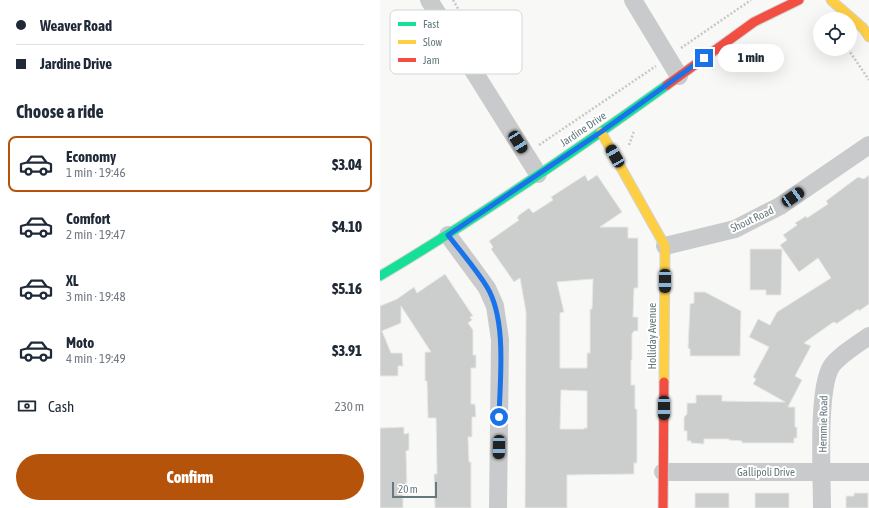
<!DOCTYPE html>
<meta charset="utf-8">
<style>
body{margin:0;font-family:"Asap Condensed",sans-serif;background:#f2f2f3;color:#1f2937;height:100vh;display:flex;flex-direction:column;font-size:15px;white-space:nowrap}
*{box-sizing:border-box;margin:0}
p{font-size:13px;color:#747a83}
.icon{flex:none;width:22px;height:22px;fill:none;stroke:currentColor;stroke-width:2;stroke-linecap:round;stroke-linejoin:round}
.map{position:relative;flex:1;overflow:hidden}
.details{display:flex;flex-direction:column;background:#fff;width:380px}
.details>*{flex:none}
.guide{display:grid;align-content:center;height:88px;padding:0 16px;background:#fff}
.fabs{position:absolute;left:433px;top:12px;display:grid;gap:8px}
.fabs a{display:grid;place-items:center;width:44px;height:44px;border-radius:50%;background:#fff;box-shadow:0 4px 16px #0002;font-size:20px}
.scale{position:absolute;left:12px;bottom:10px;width:45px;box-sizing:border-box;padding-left:4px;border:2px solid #66797e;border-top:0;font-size:11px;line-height:14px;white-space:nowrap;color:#66797e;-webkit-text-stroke:3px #fff;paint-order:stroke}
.end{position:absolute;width:18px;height:18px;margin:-9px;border:5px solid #1a73e8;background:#fff;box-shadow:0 0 0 2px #fff}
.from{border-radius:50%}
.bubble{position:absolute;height:28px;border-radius:14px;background:#fff;box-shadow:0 4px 16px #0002;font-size:13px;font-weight:800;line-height:28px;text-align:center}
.car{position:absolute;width:12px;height:24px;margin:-12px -6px;border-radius:5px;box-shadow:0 0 3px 1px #0007;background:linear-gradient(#222 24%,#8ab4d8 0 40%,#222 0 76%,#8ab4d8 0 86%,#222 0)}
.guide b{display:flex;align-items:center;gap:14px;height:38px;font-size:15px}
.guide b+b{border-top:1px solid #e0e1e3}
.guide i{width:10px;height:10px;background:#1f2937}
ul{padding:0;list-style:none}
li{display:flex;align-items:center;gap:12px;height:56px;margin:0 8px 6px;padding:0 8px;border:2px solid transparent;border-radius:8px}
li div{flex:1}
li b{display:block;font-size:15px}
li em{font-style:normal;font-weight:800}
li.on{border-color:#b45309}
li>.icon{width:36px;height:36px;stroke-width:1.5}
h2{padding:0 16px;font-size:18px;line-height:48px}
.pay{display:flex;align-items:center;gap:10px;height:44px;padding:0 16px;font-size:15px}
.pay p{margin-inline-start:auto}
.button{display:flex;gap:8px;margin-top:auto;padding:8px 16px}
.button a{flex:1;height:46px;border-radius:24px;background:#b45309;color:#fff;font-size:16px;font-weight:800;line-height:46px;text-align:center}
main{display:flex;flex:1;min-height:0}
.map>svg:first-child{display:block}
.building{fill:#cccece;stroke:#e8e8e6;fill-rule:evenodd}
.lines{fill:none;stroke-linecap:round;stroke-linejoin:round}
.fast-casing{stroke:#d2d4d4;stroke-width:11}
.slow-casing{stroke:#d2d4d4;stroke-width:11}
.jam-casing{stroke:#d2d4d4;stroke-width:11}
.path{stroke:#c7c8c8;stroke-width:2.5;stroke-dasharray:2 2;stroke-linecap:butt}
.street{stroke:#c8cacb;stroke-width:18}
.fast{stroke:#16e098;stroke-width:9}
.slow{stroke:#ffcf43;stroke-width:9}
.jam{stroke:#f24e42;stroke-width:9}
.route{stroke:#1a73e8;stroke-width:5}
.labels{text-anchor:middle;stroke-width:4;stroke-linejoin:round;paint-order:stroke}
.street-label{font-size:11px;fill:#66797e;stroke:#fff}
.key{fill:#fff;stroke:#d1d7d8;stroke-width:1}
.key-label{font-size:11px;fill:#66797e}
</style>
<main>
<section class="details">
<div class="guide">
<b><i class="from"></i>Weaver Road</b>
<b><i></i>Jardine Drive</b>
</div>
<h2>Choose a ride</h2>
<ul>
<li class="on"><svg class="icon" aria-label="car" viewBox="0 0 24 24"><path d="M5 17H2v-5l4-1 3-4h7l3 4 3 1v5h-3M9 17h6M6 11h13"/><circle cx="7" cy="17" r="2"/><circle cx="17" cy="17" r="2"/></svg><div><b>Economy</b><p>1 min · 19:46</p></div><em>$3.04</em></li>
<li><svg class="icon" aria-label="car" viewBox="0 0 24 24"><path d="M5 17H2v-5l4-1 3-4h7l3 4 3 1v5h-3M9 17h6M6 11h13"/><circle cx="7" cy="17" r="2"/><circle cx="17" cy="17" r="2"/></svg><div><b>Comfort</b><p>2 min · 19:47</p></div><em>$4.10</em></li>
<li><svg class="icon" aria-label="car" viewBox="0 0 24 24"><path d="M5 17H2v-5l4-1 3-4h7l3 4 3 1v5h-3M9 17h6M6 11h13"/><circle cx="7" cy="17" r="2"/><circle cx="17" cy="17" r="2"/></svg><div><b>XL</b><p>3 min · 19:48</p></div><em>$5.16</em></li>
<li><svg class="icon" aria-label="car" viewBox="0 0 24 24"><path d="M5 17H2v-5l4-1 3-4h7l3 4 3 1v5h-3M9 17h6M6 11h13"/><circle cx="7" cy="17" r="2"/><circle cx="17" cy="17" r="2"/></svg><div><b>Moto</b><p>4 min · 19:49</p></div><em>$3.91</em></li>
</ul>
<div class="pay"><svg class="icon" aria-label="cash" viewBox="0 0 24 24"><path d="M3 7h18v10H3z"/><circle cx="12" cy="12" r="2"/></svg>Cash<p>230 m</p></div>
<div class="button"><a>Confirm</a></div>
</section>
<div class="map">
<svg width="489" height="508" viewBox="0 0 489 508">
<rect width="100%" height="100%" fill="#f8f8f7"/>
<!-- building -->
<path class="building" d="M205,175L208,181L217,175L242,212L220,227H248V238H258V288H254L253,317H258V331H254L252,334V360H251V385H255V409H257V463H254V474L187,475V508H145L146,312L140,278L134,282L111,249L113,247L109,241L139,220L137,218L139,215L149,208L153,213L173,200L171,197ZM213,279L212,309H210V353H207V368H180V313L184,312L177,282ZM181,390L207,391V428H204V429H180Z
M489,175V304L479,311L478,309L474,312L456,324L455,322L452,323L424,343L431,346L415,376L422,380L408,407H415V427H417V438H414V443H362V441L349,440V439H324V444L311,443V441H307V431H304V417L307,414V403H316V395H342V401L405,402L373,384L376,379L373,377L389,347L369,337L378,319L390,325L397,312L451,278L438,258L419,272L400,245L407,240L403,235L417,225L415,223L426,216L427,218L448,204L446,201L478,177L484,179Z
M370,249H402L401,295H386V290H370Z
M65,274L93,316L90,317L92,320L88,323L93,330V355H96V368H91V404H95L96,417H92V437H88L89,462H91V508H55L54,474H57L56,418H48L47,381H45V352H51L21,306V323L2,331L11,353H22L23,366H18V376H0V306L17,299L34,287L37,293Z
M314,292H325L361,311L360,356H310V349L308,348L310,304L314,303Z
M24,427V434L29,433V450L26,451L27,489L23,490V508H0V428Z
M315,493H349V508H315Z
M375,493H409V508H375Z
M474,493H488V508H466V496H474Z"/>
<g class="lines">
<!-- fast casing -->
<g class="fast-casing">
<path id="fast" d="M0,276C99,217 194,152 287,85"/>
</g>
<!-- slow casing -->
<g class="slow-casing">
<path id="slow" d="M451,0L483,28L489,37
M221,132L285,246L284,382"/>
</g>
<!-- jam casing -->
<g class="jam-casing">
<path id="jam" d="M287,85L374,22L419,0
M283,508L284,382"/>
</g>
<!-- path -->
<path class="path" d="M73,0L112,67
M301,48L371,0
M468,49L489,80
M159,145L276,66
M249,145L254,131"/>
<!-- street -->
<path class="street" d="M49,0L158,174
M253,0L299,76
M68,235L107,288L115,306L120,340L118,508
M285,246L355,229L400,206L489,145
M283,472H489
M442,508C442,478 437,390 451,367C458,356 478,344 489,336"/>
<!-- fast -->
<use href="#fast" class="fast"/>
<!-- slow -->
<use href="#slow" class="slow"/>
<!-- jam -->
<use href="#jam" class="jam"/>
</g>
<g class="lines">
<!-- route -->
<path class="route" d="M119,417C120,379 127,320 107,287C96,269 81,252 68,235L221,132L324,58"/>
</g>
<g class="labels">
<!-- street labels -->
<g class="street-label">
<text transform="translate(203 129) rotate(-34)" y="4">Jardine Drive</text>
<text transform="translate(372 219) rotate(-25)" y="4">Shout Road</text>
<text transform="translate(272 336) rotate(-90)" y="4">Holliday Avenue</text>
<text transform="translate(443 424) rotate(-89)" y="4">Hemmie Road</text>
<text x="386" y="476">Gallipoli Drive</text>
</g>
</g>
<!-- legend -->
<rect x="10" y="10" width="132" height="64" rx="6" class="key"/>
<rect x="18" y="22" width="18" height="4" fill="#16e098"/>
<rect x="18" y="40" width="18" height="4" fill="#ffcf43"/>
<rect x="18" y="58" width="18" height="4" fill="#f24e42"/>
<g class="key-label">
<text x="43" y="28">Fast</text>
<text x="43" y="46">Slow</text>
<text x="43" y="64">Jam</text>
</g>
</svg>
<div class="fabs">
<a><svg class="icon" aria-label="locate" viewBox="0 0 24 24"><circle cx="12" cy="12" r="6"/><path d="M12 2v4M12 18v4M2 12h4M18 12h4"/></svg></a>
</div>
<div class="scale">20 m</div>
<i class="end from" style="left:119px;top:417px"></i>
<i class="end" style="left:324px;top:58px"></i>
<div class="bubble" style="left:338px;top:44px;width:66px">1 min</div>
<i class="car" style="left:138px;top:142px;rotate:148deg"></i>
<i class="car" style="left:235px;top:156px;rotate:330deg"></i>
<i class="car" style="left:413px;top:197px;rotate:55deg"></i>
<i class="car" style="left:285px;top:281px;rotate:180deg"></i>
<i class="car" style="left:284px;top:408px;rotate:180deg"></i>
<i class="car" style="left:119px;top:447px;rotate:181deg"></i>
</div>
</main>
